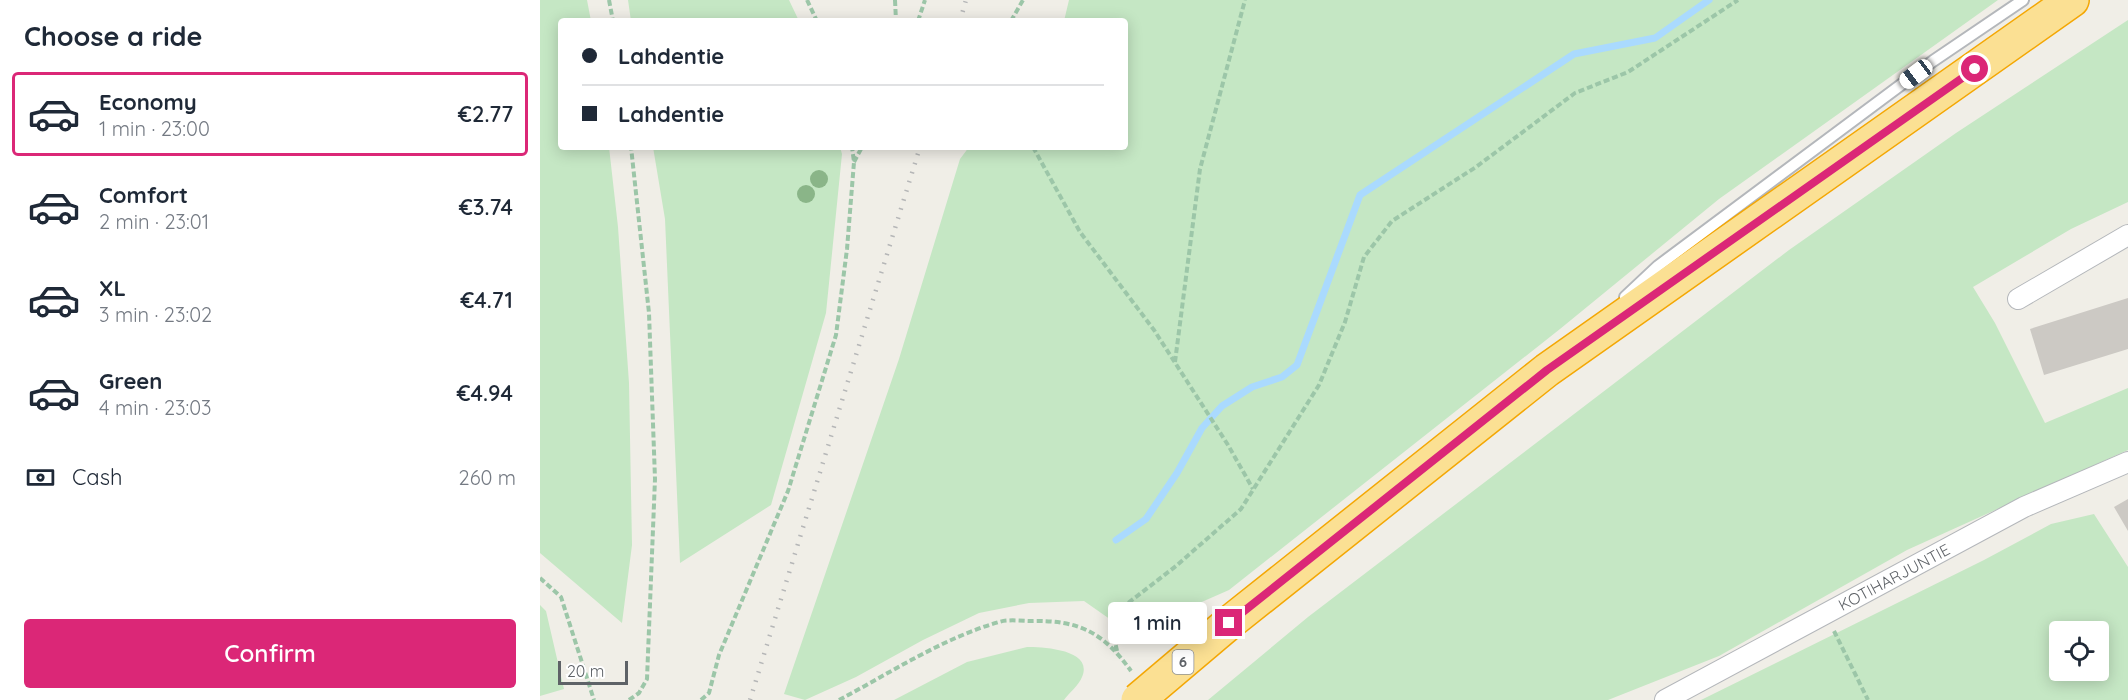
<!DOCTYPE html>
<meta charset="utf-8">
<style>
body{margin:0;font-family:Quicksand,sans-serif;background:#f6f6f7;color:#1f2937;height:100vh;display:flex;flex-direction:column;font-size:22px;white-space:nowrap}
*{box-sizing:border-box;margin:0}
p{font-size:20px;color:#747a83}
.icon{flex:none;width:33px;height:33px;fill:none;stroke:currentColor;stroke-width:2;stroke-linecap:round;stroke-linejoin:round}
.map{position:relative;flex:1;overflow:hidden}
.panel{display:flex;flex-direction:column;background:#fff;width:540px}
.panel>*{flex:none}
.top-card{position:absolute;left:18px;top:18px;width:570px;height:132px;border-radius:6px;box-shadow:0 3px 15px #0003;display:grid;align-content:center;height:132px;padding:0 24px;background:#fff}
.fabs{position:absolute;left:1509px;top:621px;display:grid;gap:12px}
.fabs a{display:grid;place-items:center;width:60px;height:60px;border-radius:6px;background:#fff;box-shadow:0 3px 15px #0003;font-size:30px}
.scale{position:absolute;left:18px;bottom:15px;width:70px;box-sizing:border-box;padding-left:6px;border:3px solid #5e6267;border-top:0;font-size:16px;line-height:21px;white-space:nowrap;color:#5e6267;-webkit-text-stroke:4px #fff;paint-order:stroke}
.end{position:absolute;width:27px;height:27px;margin:-14px;border:8px solid #db2777;background:#fff;box-shadow:0 0 0 3px #fff}
.from{border-radius:50%}
.bubble{position:absolute;height:42px;border-radius:6px;background:#fff;box-shadow:0 3px 15px #0003;font-size:20px;font-weight:600;line-height:42px;text-align:center}
.car{position:absolute;width:18px;height:36px;margin:-18px -9px;border-radius:8px;box-shadow:0 0 4px 2px #0007;background:linear-gradient(#fff 24%,#345 0 40%,#fff 0 76%,#345 0 86%,#fff 0)}
.top-card b{display:flex;align-items:center;gap:21px;height:57px;font-size:22px}
.top-card b+b{border-top:2px solid #e0e1e3}
.top-card i{width:15px;height:15px;background:#1f2937}
ul{padding:0;list-style:none}
li{display:flex;align-items:center;gap:18px;height:84px;margin:0 12px 9px;padding:0 12px;border:3px solid transparent;border-radius:6px}
li div{flex:1}
li b{display:block;font-size:22px}
li em{font-style:normal;font-weight:600}
li.selected{border-color:#db2777}
li>.icon{width:54px;height:54px;stroke-width:1.5}
h2{padding:0 24px;font-size:27px;line-height:72px}
.pay{display:flex;align-items:center;gap:15px;height:66px;padding:0 24px;font-size:22px}
.pay p{margin-inline-start:auto}
.primary-button{display:flex;gap:12px;margin-top:auto;padding:12px 24px}
.primary-button a{flex:1;height:69px;border-radius:6px;background:#db2777;color:#fff;font-size:24px;font-weight:600;line-height:69px;text-align:center}
main{display:flex;flex:1;min-height:0}
.map>svg:first-child{display:block}
.green{fill:#c5e7c4;fill-rule:evenodd}
.lines{fill:none;stroke-linecap:round;stroke-linejoin:round}
.stream{stroke:#aadafe;stroke-width:7}
.building{fill:#ccc9c4}
.lane-casing{stroke:#b4b7bb;stroke-width:14}
.street-casing{stroke:#b4b7bb;stroke-width:22}
.highway-casing{stroke:#f4a704;stroke-width:36}
.path{stroke:#9cc6a8;stroke-width:4;stroke-dasharray:6 3;stroke-linecap:butt}
.lane{stroke:#fff;stroke-width:10}
.street{stroke:#fff;stroke-width:20}
.highway{stroke:#fbe093;stroke-width:33}
.rail{stroke:#b5b6b7;stroke-width:4.5;stroke-dasharray:1.5 8;stroke-linecap:butt}
.highway-bridge-casing{stroke:#f4a704;stroke-width:36;stroke-linecap:butt}
.highway-bridge{stroke:#fbe093;stroke-width:33}
.tree{fill:#8ab588}
.route{stroke:#db2777;stroke-width:8}
.labels{text-anchor:middle;stroke-width:4.5;stroke-linejoin:round;paint-order:stroke}
.shield{fill:#fff;stroke:#8e9195;stroke-width:1.5}
.shield-label{font-size:15px;font-weight:bold;fill:#5e6267}
.street-label{font-size:16px;fill:#5e6267;stroke:#fff}
</style>
<main>
<section class="panel">
<h2>Choose a ride</h2>
<ul>
<li class="selected"><svg class="icon" aria-label="car" viewBox="0 0 24 24"><path d="M5 17H2v-5l4-1 3-4h7l3 4 3 1v5h-3M9 17h6M6 11h13"/><circle cx="7" cy="17" r="2"/><circle cx="17" cy="17" r="2"/></svg><div><b>Economy</b><p>1 min · 23:00</p></div><em>€2.77</em></li>
<li><svg class="icon" aria-label="car" viewBox="0 0 24 24"><path d="M5 17H2v-5l4-1 3-4h7l3 4 3 1v5h-3M9 17h6M6 11h13"/><circle cx="7" cy="17" r="2"/><circle cx="17" cy="17" r="2"/></svg><div><b>Comfort</b><p>2 min · 23:01</p></div><em>€3.74</em></li>
<li><svg class="icon" aria-label="car" viewBox="0 0 24 24"><path d="M5 17H2v-5l4-1 3-4h7l3 4 3 1v5h-3M9 17h6M6 11h13"/><circle cx="7" cy="17" r="2"/><circle cx="17" cy="17" r="2"/></svg><div><b>XL</b><p>3 min · 23:02</p></div><em>€4.71</em></li>
<li><svg class="icon" aria-label="car" viewBox="0 0 24 24"><path d="M5 17H2v-5l4-1 3-4h7l3 4 3 1v5h-3M9 17h6M6 11h13"/><circle cx="7" cy="17" r="2"/><circle cx="17" cy="17" r="2"/></svg><div><b>Green</b><p>4 min · 23:03</p></div><em>€4.94</em></li>
</ul>
<div class="pay"><svg class="icon" aria-label="cash" viewBox="0 0 24 24"><path d="M3 7h18v10H3z"/><circle cx="12" cy="12" r="2"/></svg>Cash<p>260 m</p></div>
<div class="primary-button"><a>Confirm</a></div>
</section>
<div class="map">
<svg width="1588" height="700" viewBox="0 0 1588 700">
<rect width="100%" height="100%" fill="#f0eee7"/>
<!-- green -->
<path class="green" d="M0,0H47L51,21H21V147H69L78,227L89,383L92,545L82,623L0,553Z
M88,0H249L259,21H91Z
M529,0H1458L1179,199L1020,329L689,590L598,630L584,629L544,601L489,603L439,613L383,640L316,677L265,700L244,694L359,359L420,159L429,147H585V21H524Z
M1588,20V202L1531,229L1433,287L1455,323L1505,423L1588,388V450L1367,550L1179,656L1068,700H668L768,617L1249,250L1416,133Z
M113,147H300L302,154L286,313L231,505L140,563L125,219Z
M1554,514L1588,567V700H1161L1444,560L1511,524ZM1520,632H1558V670H1520Z
M0,605L6,611L24,689L0,696Z
M487,647C502,647 554,649 542,677C539,685 529,693 524,700H354L427,662Z"/>
<g class="lines">
<!-- stream -->
<path class="stream" d="M576,540L606,519L637,473L662,428L682,406L712,387L742,377L757,365L820,195L1034,54L1115,38L1169,0"/>
</g>
<!-- building -->
<path class="building" d="M1588,298V349L1504,375L1490,329Z
M1588,499V531L1574,507Z"/>
<g class="lines">
<!-- lane casing -->
<g class="lane-casing">
<path id="lane" d="M1085,297L1118,266L1393,61L1483,0"/>
</g>
<!-- street casing -->
<g class="street-casing">
<path id="street" d="M1478,299L1588,235
M1125,700L1484,507L1588,462"/>
</g>
<!-- highway casing -->
<g class="highway-casing">
<path id="highway" d="M689,623L1007,370L1532,0"/>
</g>
<!-- path -->
<path class="path" d="M69,0L73,21
M267,0L277,21
M355,0L356,21
M378,21L385,0
M471,21L483,0
M493,147L540,232L614,330L688,445L713,489
M314,162L322,147
M635,362L660,169L705,0
M0,578L21,597L54,700
M1294,631L1328,700
M577,651L573,632L579,610L636,566L701,509L779,385L805,322L824,257L852,221L936,167L1035,93L1088,72L1198,0
M89,700L99,693L107,679L115,479L109,313L91,147
M161,700L169,693L179,655L248,491L296,335L307,249L314,162L312,147
M299,700C350,673 403,638 459,622C469,619 481,621 491,621C539,620 563,632 591,671"/>
<!-- lane -->
<use href="#lane" class="lane"/>
<!-- street -->
<use href="#street" class="street"/>
<!-- highway -->
<use href="#highway" class="highway"/>
<!-- rail -->
<path class="rail" d="M420,21L426,0
M210,700L380,147"/>
<!-- highway-bridge casing -->
<g class="highway-bridge-casing">
<path id="highway-bridge" d="M598,700L689,623"/>
</g>
<!-- highway-bridge -->
<use href="#highway-bridge" class="highway-bridge"/>
</g>
<!-- trees -->
<g class="tree">
<circle cx="279" cy="179" r="9"/>
<circle cx="266" cy="194" r="9"/>
</g>
<g class="lines">
<!-- route -->
<path class="route" d="M689,623L1007,370L1435,69"/>
</g>
<g class="labels">
<!-- shield labels -->
<rect class="shield" x="632.5" y="650" width="21" height="24" rx="4.5"/>
<g class="shield-label">
<text x="643" y="667">6</text>
</g>
<!-- street labels -->
<g class="street-label">
<text transform="translate(1354 577) rotate(-28)" y="6">KOTIHARJUNTIE</text>
</g>
</g>
</svg>
<div class="fabs">
<a><svg class="icon" aria-label="locate" viewBox="0 0 24 24"><circle cx="12" cy="12" r="6"/><path d="M12 2v4M12 18v4M2 12h4M18 12h4"/></svg></a>
</div>
<div class="scale">20 m</div>
<i class="end from" style="left:1435px;top:69px"></i>
<i class="end" style="left:689px;top:623px"></i>
<div class="bubble" style="left:568px;top:602px;width:99px">1 min</div>
<i class="car" style="left:1376px;top:74px;rotate:233deg"></i>
<div class="top-card">
<b><i class="from"></i>Lahdentie</b>
<b><i></i>Lahdentie</b>
</div>
</div>
</main>
